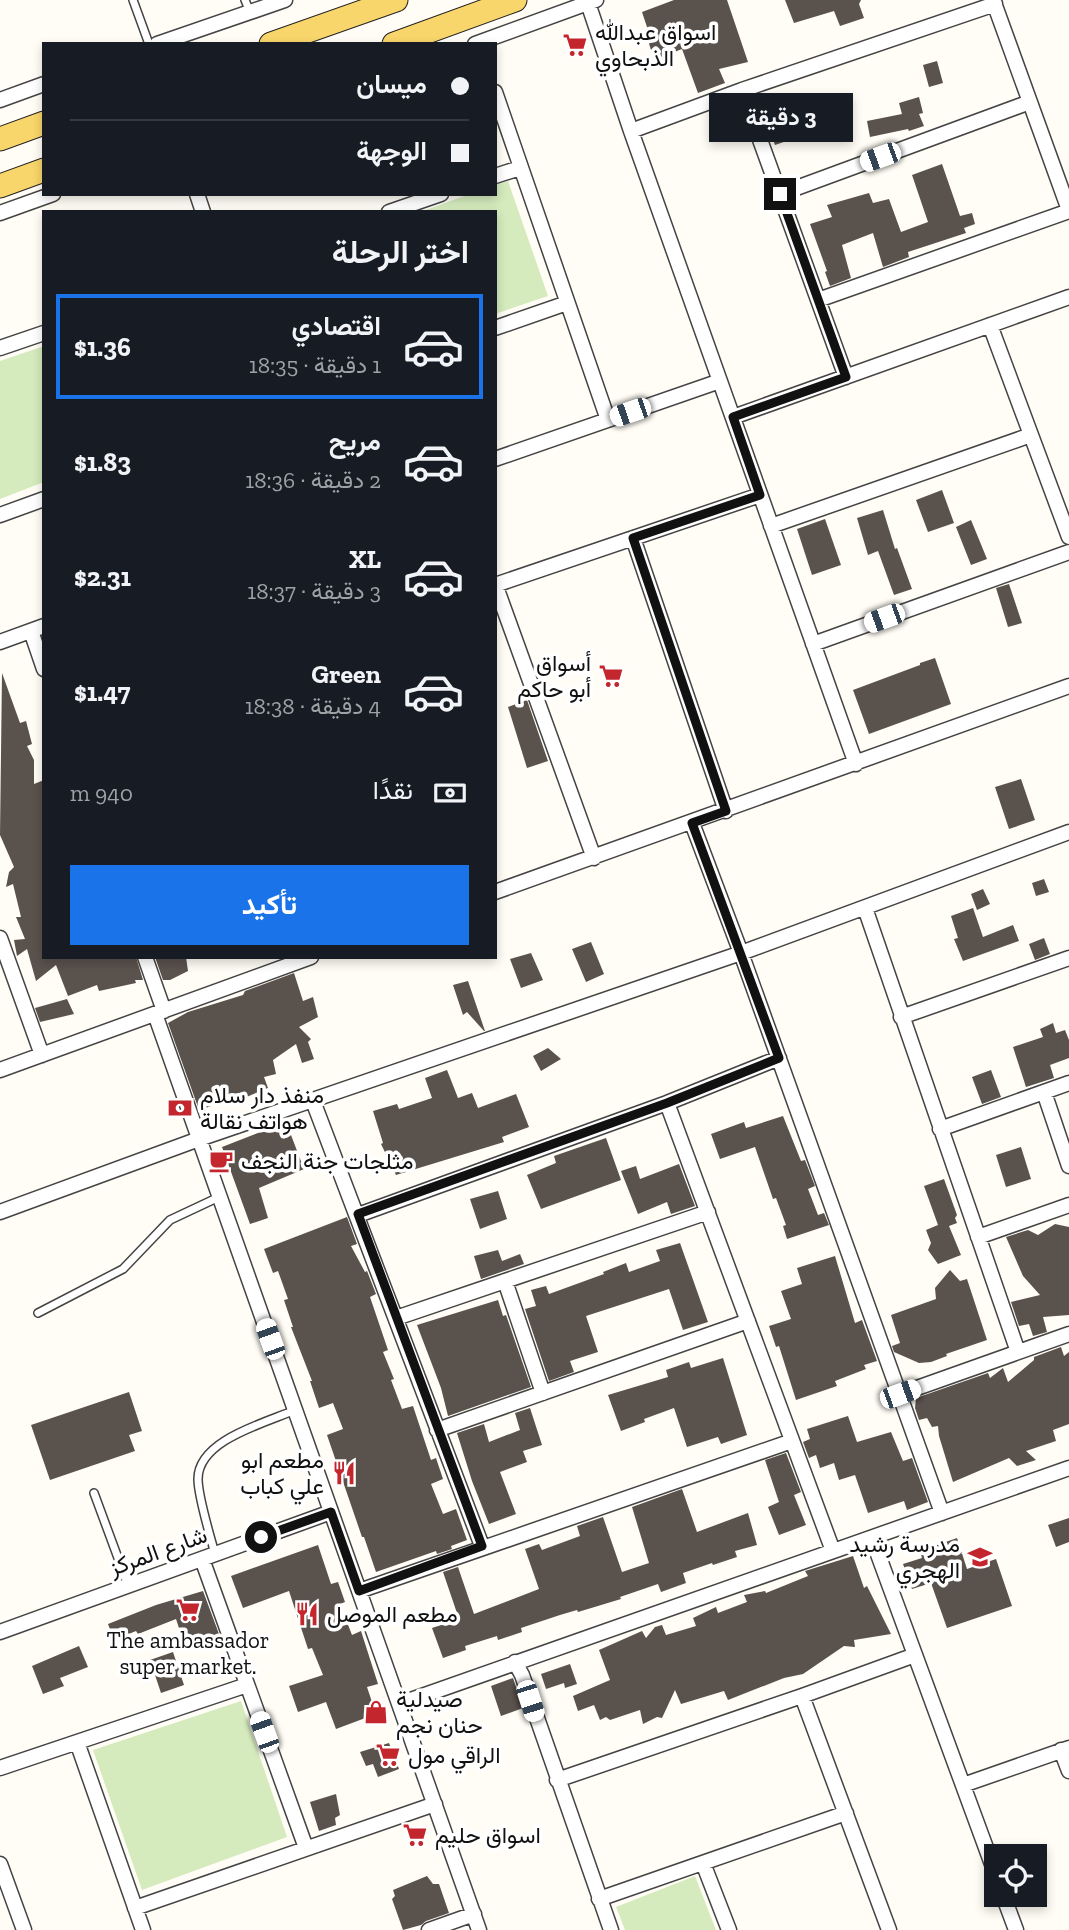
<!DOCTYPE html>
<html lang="ar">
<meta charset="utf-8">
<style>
body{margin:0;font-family:"Zilla Slab",Vazirmatn,serif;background:#20242c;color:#f1f3f6;direction:rtl;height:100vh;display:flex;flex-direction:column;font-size:26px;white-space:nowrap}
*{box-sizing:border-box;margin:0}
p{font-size:23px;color:#9ea1a6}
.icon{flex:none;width:38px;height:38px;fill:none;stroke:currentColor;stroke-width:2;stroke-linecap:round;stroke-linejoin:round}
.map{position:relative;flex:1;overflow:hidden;direction:ltr}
.panel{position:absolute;left:42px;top:210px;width:455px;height:749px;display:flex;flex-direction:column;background:#171b24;border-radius:0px;box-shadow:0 4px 10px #0003;direction:rtl}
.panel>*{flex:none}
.top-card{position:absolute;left:42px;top:42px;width:455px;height:154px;border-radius:0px;box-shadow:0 4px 10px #0003;direction:rtl;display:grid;align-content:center;height:154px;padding:0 28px;background:#171b24}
.controls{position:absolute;left:984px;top:1844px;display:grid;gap:14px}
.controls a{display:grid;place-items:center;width:63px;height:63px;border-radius:0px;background:#171b24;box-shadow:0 4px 10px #0003;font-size:35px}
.end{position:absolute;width:32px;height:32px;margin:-16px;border:9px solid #111;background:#fff;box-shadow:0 0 0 4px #fff}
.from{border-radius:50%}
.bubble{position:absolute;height:49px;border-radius:0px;background:#171b24;box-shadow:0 4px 10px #0003;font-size:23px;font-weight:700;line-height:49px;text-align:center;direction:rtl}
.car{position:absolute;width:21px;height:42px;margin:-21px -10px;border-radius:9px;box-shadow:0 0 5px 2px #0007;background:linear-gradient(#fff 24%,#345 0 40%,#fff 0 76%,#345 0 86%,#fff 0)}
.top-card b{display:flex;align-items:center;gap:24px;height:66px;font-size:26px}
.top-card b+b{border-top:2px solid #363941}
.top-card i{width:18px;height:18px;background:#f1f3f6}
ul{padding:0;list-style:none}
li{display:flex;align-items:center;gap:21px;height:105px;margin:0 14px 10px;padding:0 14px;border:4px solid transparent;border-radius:0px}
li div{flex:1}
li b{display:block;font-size:26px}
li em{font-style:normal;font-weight:700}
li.active{border-color:#1a73e8}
li>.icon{width:63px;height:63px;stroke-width:1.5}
h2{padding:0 28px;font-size:32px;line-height:84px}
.pay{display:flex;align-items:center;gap:18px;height:77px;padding:0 28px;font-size:26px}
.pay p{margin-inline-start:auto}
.cta{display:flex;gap:14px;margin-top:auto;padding:14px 28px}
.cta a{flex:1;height:80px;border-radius:0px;background:#1a73e8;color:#fff;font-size:28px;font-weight:700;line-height:80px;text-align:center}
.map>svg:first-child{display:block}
.green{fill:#d5ebbd}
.building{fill:#5a524d}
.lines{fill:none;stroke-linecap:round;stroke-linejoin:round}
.service-casing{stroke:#444;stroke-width:10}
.minor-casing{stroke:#444;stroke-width:17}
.primary-casing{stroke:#222;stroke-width:25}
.service{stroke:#fff;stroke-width:7}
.minor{stroke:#fff;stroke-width:14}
.primary{stroke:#f9d66b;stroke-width:23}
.route{stroke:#111;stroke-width:9}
.labels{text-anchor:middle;stroke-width:7;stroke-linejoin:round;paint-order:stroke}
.poi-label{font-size:23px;fill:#111;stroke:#fff;text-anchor:start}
.street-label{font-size:23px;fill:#111;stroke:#fff}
</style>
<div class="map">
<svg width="1069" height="1930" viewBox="0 0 1069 1930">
<rect width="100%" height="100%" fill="#fffdf5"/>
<!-- green -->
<path class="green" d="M508,181L548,296L495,314V212H420L470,194H495V185Z
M44,346V482L0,499V361Z
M241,1701L287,1837L142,1890L93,1750Z
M695,1876L716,1930H625L616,1907Z"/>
<!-- building -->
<path class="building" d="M674,0H727L748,62L719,69L725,83L698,93L682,49L654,60L647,37L650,36L642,12Z
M785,0H861L859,4L864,18L840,26L834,11L794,23Z
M937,61L943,83L929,87L923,65Z
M790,93L804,135L775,145L761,108Z
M919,97L923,113L919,114L924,126L909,131L908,129L870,137L867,121L902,114L899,103Z
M942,164L960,216L972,213L975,224L964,228L966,233L908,252L909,257L883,267L873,233L842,245L851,278L830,286L825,272L827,271L810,224L832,217L827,205L869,193L873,203L889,199L901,232L928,222L912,175Z
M942,490L954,523L928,532L916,500Z
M883,510L895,549L897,548L912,589L894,595L878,551L868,555L857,518Z
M825,519L841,565L812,575L797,529Z
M971,520L987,559L971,565L956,527Z
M1009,584L1022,623L1008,627L996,588Z
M935,658L951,704L869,734L853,690L920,665V663Z
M2,673L20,723L26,721L32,744L27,746L34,760V784L44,780V957H136L143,980H135L136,983L99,991L97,985L68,996L56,965L36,981L27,949L17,956L14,940L25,939L16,917H21L13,884L6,887L9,872L14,867L0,835Z
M527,700L548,761L527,768L508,707Z
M1021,779L1035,820L1009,829L995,787Z
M1044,879L1049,892L1036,896L1032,883Z
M983,889L990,904L977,910L971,894Z
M973,908L983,937L1013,925L1019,941L963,961L954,939L958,938L951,916Z
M1044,938L1050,954L1035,960L1029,944Z
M591,942L604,974L586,982L572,949Z
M531,953L543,980L521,988L510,959Z
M155,957H186L188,971L170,980H163Z
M294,973L303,1001L313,997L318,1017L299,1027L311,1039L308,1042L314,1059L302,1063L296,1044L273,1060L276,1074L264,1077L268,1088L237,1101L236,1098L199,1110L168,1023L188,1012L243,995L245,991Z
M468,981L485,1031H484L467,1012L463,1015L453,985Z
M67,999L74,1014L40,1022L35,1008Z
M1053,1023L1056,1033L1065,1030L1069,1040V1058L1050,1065L1054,1078L1026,1087L1013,1047L1043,1037L1040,1029Z
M548,1048L561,1059L541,1071L533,1056Z
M447,1070L458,1098L472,1093L478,1108L516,1094L529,1127L502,1137L504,1142L396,1175L381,1144L383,1143L373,1111L397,1104L399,1109L432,1098L425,1078Z
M991,1070L1001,1097L982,1104L972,1077Z
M783,1116L801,1161L805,1160L815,1186L808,1189L818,1215L824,1213L829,1225L787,1239L783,1226L786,1225L776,1198L773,1199L755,1147L720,1159L711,1134L744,1122L746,1128Z
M286,1122L304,1169L259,1188L268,1218L250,1224L222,1147Z
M606,1138L621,1180L541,1209L527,1175L556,1163L554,1156Z
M1021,1147L1031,1179L1006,1187L996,1155Z
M679,1164L695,1206L671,1214L667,1202L638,1214L621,1171L636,1166L640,1179Z
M944,1179L957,1215L955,1218L957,1223L949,1226L961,1255L938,1264L928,1250L931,1243L926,1230L938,1225L924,1186Z
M498,1191L507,1219L480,1229L470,1199Z
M347,1217L357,1244L351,1246L365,1272L367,1271L376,1294L370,1297L388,1350L383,1352L394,1379L391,1380L402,1409L413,1406L431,1460L436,1458L443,1479L431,1484L443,1514L456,1509L467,1540L451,1546L452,1549L437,1554L436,1551L376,1572L364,1537H362L327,1435L343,1429L333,1403L319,1408L310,1381H312L291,1327H293L284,1300L288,1299L278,1271L273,1273L264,1249Z
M1055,1224L1069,1227V1315L1043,1317L1047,1332L1033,1336L1029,1324L1019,1326L1011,1302L1040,1295L1023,1276L1006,1237L1028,1230L1038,1235Z
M680,1243L708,1322L683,1330L669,1289L586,1316L598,1352L570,1361L574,1372L549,1381L525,1309L536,1306L531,1290L546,1286L549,1294L604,1274L603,1272L626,1263L629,1272L660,1261L656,1250Z
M498,1250L502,1261L520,1254L524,1264L481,1279L474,1256Z
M835,1256L855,1323L862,1320L877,1361L864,1365L866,1369L835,1381L837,1386L796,1400L779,1346L776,1347L769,1326L791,1319L781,1291L802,1284L797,1268Z
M950,1270L960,1281L967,1279L987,1340L946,1354L947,1356L931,1362L919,1363L894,1352L892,1346L900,1343L891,1315L936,1299L935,1288Z
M498,1300L503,1316L506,1315L531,1387L448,1416L441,1388L417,1325Z
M1061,1347L1064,1356L1069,1352V1424L1053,1430L1056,1441L1026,1451L1036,1460L1017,1466L1009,1458L953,1482L939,1436L938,1426L932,1427L927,1418L919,1420L915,1408L916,1398L988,1373L990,1378L1003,1368L1008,1382L1034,1360V1357Z
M723,1358L747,1435L721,1444L718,1437L687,1447L674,1408L644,1419L645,1422L621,1431L608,1395L668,1377L666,1370L689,1362L691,1368Z
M129,1392L142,1431L129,1435L135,1451L50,1480L31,1425Z
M530,1408L542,1445L523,1451L527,1462L500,1472L516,1514L489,1524L472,1481L457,1433L484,1424L489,1442L520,1430L515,1413Z
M848,1416L857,1442L891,1432L903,1461L912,1458L928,1502L907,1510L904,1501L868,1513L855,1475L839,1480L834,1463L820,1468L816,1455L809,1458L803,1442L810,1439L807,1429Z
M786,1453L801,1492L794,1495L806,1525L779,1535L768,1507L779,1502L765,1460Z
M682,1489L697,1532L748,1513L757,1545L735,1551L737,1557L713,1565L712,1563L683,1573L686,1583L661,1592L658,1584L620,1597L621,1599L578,1612L577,1610L560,1615L521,1628L522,1632L498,1640L497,1636L465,1646L466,1650L443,1658L432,1628L459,1619L443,1572L458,1567L474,1614L539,1589L525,1549L539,1544L542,1550L580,1536L577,1526L603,1517L622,1572L649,1563L632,1507Z
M1069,1518V1542L1056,1547L1048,1525Z
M957,1538L967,1569L996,1559L1012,1606L947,1628L931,1583L912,1589L903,1564L922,1558L920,1551Z
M318,1545L331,1584L338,1582L345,1602L340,1604L352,1635L361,1631L378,1684L367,1687L376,1714L336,1729L326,1702L298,1712L289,1686L323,1675L312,1648L308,1649L289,1591L243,1608L231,1576Z
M853,1556L864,1588L867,1586L891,1634L854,1640L855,1647L844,1646L803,1674L784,1678L728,1700L724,1691L681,1704L675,1690L662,1718L657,1717L643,1724L640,1710L610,1720L606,1717L600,1720L594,1705L578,1711L573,1696L610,1680L599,1650L642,1631L646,1638L655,1627L662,1625L666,1635L696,1626L693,1618L716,1607L718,1613L747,1602L744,1595L765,1591L766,1593L808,1576L805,1571Z
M203,1591L219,1634L184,1643L176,1619L138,1634L136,1631L114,1640L108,1624L156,1605Z
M79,1646L88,1667L60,1678L64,1686L43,1694L32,1666Z
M173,1652L184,1685L161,1693L150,1660Z
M570,1664L577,1684L565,1688L564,1683L546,1689L541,1674Z
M513,1678L523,1708L501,1716L491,1686Z
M389,1743L399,1769L378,1777L373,1764L366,1766L360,1752Z
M336,1794L340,1815L335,1818L336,1825L319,1831L310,1802Z
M427,1876L433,1884H439L449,1913L426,1921L421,1925L403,1930L392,1899L395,1896L393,1890Z"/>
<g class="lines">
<!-- service casing -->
<g class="service-casing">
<path id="service" d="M133,0L149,44
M245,0L250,12
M38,1313L123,1269L170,1220L219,1197
M94,1493L128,1585
M215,1554C210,1535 198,1497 198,1479C198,1440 265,1423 295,1410"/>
</g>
<!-- minor casing -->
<g class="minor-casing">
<path id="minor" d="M993,0L1069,210
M588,3L631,131L856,764
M157,44L285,0
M475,44L596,0
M742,90L846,377
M495,92L608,420
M0,100L44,84
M631,131L742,90L995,4
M495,176L520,168
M197,194L203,212
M780,194L1030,102
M389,212L441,194
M0,213L53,194
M818,300L1069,211
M990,325L1069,537
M495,328L567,303
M0,348L44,333
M733,417L1069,297
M495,459L720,381
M0,515L44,499
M771,526L1031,435
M633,538L726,811
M495,584L594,858
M495,585L760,495
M31,631L44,669
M0,642L44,626
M813,644L1069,552
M692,823L741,953L942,1513
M495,892L1069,686
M865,908L1018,1352
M0,938L42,1055
M145,957L164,1011
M155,1014L479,1930
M901,1017L1069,958
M0,1070L311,957
M1044,1092L1069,1166
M313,1101L482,1546
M667,1103L833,1551
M940,1129L1069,1083
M0,1212L199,1139L741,953L1069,832
M358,1215L667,1103L779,1058
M978,1237L1069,1205
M505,1281L543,1393
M396,1318L708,1212
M900,1394L1069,1334
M437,1430L748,1321
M872,1538L996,1875
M202,1559L306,1848
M359,1591L792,1441
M0,1632L331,1512
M515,1662L522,1675L611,1930
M802,1696L889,1930
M399,1704L1069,1468
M77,1742L143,1930
M1061,1750L1069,1771
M0,1768L247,1685
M557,1780L802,1696L915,1655
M963,1785L1069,1748
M703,1863L729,1930
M0,1864L24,1930
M1003,1895L1016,1930
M599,1899L846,1813
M135,1908L435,1804
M429,1930L474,1914"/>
</g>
<!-- primary casing -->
<g class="primary-casing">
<path id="primary" d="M271,44L396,0
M394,44L515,0
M0,139L44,123
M0,186L44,170"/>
</g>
<!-- service -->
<use href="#service" class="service"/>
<!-- minor -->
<use href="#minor" class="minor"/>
<!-- primary -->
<use href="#primary" class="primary"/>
</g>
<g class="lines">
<!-- route -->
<path class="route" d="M261,1537L331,1512L359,1591L482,1546L358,1214L667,1103L779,1058L692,823L726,811L633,538L760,495L733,417L846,377L780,194"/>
</g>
<!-- icons -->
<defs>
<g id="supermarket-bare" transform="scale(1.89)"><path d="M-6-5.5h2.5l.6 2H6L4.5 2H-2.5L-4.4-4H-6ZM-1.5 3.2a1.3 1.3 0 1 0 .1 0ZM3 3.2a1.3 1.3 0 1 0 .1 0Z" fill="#c4262e" stroke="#fff" stroke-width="2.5" paint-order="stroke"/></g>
<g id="bank-bare" transform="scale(1.89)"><path d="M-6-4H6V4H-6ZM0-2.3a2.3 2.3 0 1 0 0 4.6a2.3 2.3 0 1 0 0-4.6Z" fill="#c4262e" stroke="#fff" stroke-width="2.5" paint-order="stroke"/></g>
<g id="cafe-bare" transform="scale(1.89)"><path d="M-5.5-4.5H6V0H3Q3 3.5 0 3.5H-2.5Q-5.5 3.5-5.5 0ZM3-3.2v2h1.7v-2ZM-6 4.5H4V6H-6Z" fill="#c4262e" stroke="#fff" stroke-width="2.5" paint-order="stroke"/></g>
<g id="restaurant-bare" transform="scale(1.89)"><path d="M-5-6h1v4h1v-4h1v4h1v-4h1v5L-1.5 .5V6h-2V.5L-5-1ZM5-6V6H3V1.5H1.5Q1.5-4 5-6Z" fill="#c4262e" stroke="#fff" stroke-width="2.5" paint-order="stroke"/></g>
<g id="school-bare" transform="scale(1.89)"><path d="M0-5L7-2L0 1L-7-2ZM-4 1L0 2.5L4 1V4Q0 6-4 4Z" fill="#c4262e" stroke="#fff" stroke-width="2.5" paint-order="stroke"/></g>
<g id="shop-bare" transform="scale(1.89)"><path d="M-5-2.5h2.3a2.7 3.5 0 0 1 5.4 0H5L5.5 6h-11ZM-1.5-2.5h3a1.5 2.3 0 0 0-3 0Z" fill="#c4262e" stroke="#fff" stroke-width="2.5" paint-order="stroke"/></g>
</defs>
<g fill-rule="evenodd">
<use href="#supermarket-bare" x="575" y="45"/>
<use href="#supermarket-bare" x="611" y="676"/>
<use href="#bank-bare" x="180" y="1108"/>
<use href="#cafe-bare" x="221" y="1161"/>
<use href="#restaurant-bare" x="344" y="1473"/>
<use href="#school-bare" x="980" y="1557"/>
<use href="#supermarket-bare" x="188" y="1610"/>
<use href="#restaurant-bare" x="307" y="1614"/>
<use href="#shop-bare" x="376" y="1712"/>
<use href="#supermarket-bare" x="388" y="1755"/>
<use href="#supermarket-bare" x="415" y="1835"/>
</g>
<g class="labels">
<!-- poi labels -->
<g class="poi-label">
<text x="595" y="40">اسواق عبدالله<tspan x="595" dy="26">الذبحاوي</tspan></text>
<text x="591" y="671" text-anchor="end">أسواق<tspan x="591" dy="26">أبو حاكم</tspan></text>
<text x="200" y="1103">منفذ دار سلام<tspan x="200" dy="26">هواتف نقالة</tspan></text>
<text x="241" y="1169">مثلجات جنة النجف</text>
<text x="324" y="1468" text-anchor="end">مطعم ابو<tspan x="324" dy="26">علي كباب</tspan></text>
<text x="960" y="1552" text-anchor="end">مدرسة رشيد<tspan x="960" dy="26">الهجري</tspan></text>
<text x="327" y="1622">مطعم الموصل</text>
<text x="188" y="1648" text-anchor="middle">The ambassador<tspan x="188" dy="26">super market.</tspan></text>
<text x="396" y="1707">صيدلية<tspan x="396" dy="26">حنان نجم</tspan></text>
<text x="408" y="1763">الراقي مول</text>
<text x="435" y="1843">اسواق حليم</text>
</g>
<!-- street labels -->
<g class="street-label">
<text transform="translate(158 1551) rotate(-20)" y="8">شارع المركز</text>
</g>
</g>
</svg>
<div class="controls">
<a><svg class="icon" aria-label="locate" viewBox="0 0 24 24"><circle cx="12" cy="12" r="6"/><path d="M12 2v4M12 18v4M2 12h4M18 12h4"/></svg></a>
</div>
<i class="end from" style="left:261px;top:1537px"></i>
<i class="end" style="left:780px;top:194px"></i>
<div class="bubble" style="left:709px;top:93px;width:144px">3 دقيقة</div>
<i class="car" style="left:880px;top:157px;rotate:250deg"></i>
<i class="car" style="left:630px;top:412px;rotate:251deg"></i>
<i class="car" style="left:884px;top:618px;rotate:250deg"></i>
<i class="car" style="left:270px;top:1339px;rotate:340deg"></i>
<i class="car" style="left:900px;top:1394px;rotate:70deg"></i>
<i class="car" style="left:530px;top:1701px;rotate:162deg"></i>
<i class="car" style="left:264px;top:1732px;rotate:340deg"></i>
<div class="top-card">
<b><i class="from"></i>ميسان</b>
<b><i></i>الوجهة</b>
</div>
<section class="panel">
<h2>اختر الرحلة</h2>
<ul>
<li class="active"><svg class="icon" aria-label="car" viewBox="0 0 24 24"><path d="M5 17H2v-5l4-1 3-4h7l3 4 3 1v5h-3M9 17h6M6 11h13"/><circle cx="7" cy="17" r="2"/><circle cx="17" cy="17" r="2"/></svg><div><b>اقتصادي</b><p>1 دقيقة · 18:35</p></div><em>$1.36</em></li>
<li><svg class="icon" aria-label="car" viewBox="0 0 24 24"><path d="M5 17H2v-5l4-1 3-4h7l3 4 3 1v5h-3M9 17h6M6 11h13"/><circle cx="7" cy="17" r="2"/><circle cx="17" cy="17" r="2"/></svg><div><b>مريح</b><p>2 دقيقة · 18:36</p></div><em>$1.83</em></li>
<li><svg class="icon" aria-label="car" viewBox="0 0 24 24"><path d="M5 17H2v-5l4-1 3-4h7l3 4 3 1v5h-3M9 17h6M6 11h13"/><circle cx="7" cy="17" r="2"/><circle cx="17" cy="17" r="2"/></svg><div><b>XL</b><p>3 دقيقة · 18:37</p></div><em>$2.31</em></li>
<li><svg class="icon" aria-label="car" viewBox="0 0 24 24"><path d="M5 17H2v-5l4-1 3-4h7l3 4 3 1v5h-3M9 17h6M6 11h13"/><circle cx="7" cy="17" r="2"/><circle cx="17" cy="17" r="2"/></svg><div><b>Green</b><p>4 دقيقة · 18:38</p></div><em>$1.47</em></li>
</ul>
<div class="pay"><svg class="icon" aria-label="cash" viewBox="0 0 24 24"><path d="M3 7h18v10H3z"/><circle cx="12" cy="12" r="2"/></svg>نقدًا<p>940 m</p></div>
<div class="cta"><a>تأكيد</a></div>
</section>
</div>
